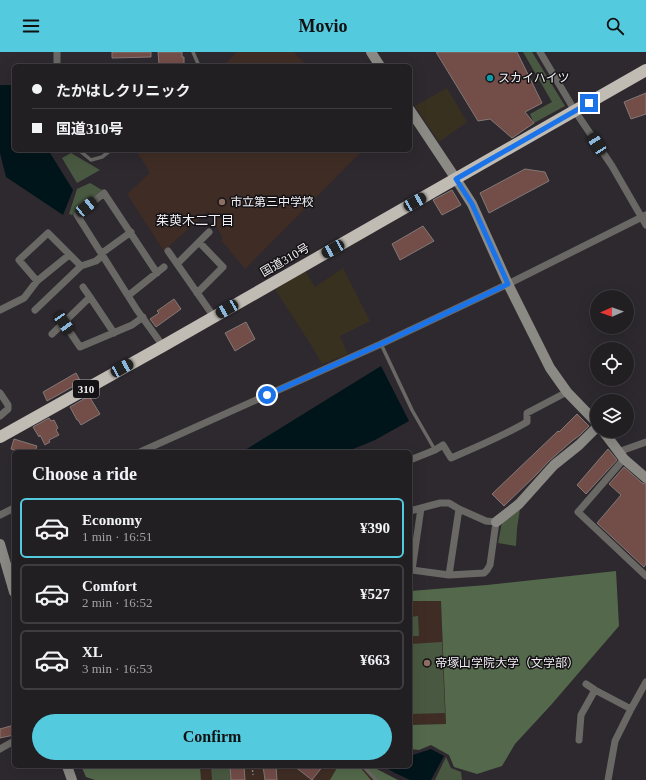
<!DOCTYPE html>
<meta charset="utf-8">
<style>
body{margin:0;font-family:"Times New Roman","Noto Sans JP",serif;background:#2a272b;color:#f1f3f6;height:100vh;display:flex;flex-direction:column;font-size:15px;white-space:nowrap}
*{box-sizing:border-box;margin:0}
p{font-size:13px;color:#a2a2a6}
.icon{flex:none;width:22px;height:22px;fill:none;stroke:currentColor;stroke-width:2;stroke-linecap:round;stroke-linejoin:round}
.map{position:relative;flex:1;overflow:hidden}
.drawer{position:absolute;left:12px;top:398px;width:400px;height:318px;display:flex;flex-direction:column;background:#221f23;border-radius:6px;box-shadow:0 4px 16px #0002,0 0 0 1px #3f3d41}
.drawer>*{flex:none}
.hud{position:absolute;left:12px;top:12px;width:400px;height:88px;border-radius:6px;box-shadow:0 4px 16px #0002,0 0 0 1px #3f3d41;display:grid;align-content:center;height:88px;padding:0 20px;background:#221f23}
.needle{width:26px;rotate:268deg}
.fabs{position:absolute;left:590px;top:238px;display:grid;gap:8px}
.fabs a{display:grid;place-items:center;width:44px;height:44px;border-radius:50%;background:#221f23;box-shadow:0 4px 16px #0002,0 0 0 1px #3f3d41;font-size:20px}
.end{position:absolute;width:18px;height:18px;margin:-9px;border:5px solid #1a73e8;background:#fff;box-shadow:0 0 0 2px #fff}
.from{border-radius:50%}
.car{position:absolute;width:12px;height:24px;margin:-12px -6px;border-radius:5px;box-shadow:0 0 3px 1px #0007;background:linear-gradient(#222 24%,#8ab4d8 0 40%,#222 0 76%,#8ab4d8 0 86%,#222 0)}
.hud b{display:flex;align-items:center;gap:14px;height:38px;font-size:15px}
.hud b+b{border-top:1px solid #3f3d41}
.hud i{width:10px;height:10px;background:#f1f3f6}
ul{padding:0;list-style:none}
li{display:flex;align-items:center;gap:12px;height:60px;margin:0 8px 6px;padding:0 12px;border:2px solid #3f3d41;border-radius:6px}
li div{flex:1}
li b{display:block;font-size:15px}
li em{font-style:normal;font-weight:700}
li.active{border-color:#54cade}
li>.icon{width:36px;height:36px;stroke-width:1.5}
h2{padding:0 20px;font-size:18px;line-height:48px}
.action{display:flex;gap:8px;margin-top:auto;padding:8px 20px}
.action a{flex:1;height:46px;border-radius:24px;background:#54cade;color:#111;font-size:16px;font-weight:700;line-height:46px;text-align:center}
header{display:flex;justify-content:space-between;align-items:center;height:52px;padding:0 20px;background:#54cade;color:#111;font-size:18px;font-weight:700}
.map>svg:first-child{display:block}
.commercial{fill:#383120}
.education{fill:#3f2d25}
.green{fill:#495941}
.forest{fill:#54694b}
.water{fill:#00151a}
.building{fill:#734d48;stroke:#837977}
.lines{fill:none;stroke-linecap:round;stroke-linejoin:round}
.path{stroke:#89868b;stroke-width:1.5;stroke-dasharray:2 2;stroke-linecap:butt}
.lane{stroke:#696864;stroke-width:3.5}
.street{stroke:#696864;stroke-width:7}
.secondary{stroke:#8c8a84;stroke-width:10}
.highway{stroke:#c0bcb3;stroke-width:12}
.route{stroke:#1a73e8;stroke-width:5}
.culture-dot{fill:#0f9aa8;stroke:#141215;stroke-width:1.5}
.education-dot{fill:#8d6e63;stroke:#141215;stroke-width:1.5}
.labels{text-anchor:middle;stroke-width:3;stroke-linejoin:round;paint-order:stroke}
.shield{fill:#141215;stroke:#afadb1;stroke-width:1}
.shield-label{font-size:11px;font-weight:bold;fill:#f2f0f4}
.poi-label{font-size:12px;fill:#f2f0f4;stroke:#141215;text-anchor:start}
.street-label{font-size:12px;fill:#f2f0f4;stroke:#141215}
.neighbourhood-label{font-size:13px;fill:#f2f0f4;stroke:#141215}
</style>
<header><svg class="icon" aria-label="menu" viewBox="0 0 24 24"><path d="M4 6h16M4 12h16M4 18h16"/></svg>Movio<svg class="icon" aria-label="search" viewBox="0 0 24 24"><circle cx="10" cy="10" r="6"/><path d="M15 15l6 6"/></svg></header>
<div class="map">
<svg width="646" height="728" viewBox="0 0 646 728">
<rect width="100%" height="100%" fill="#2d292f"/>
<!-- commercial -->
<path class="commercial" d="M447,36L467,70L439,90L415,54Z
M343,216L370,269L340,284L348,302L322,312L313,296L275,237L305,219L315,235Z"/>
<!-- education -->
<path class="education" d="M237,0H294L307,14H223Z
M138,98H363L245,217L221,188L223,186L208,159L164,199L127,142L150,121L137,100Z
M441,548L446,672L410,673V549Z
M200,714H363L376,728H201Z"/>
<!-- green -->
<path class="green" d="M523,0H532L565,54L534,71L530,62L552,50Z
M71,101L100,118L77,131L62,106Z
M90,131L102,138L72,163L69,162L77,137Z
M520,457L517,476L516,494L498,491L502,470Z
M418,564L419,584H410V565Z
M442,590L445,661L410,662V592Z
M446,705L451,716L461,720L462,728H435Z
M211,714H230L231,728H212Z"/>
<!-- forest -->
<path class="forest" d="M616,519L619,574L551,653L515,692L502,714L477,722L454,715L449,703L431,693L419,698L410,697V673L446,672L441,549H410V539L487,533Z
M82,714H200L201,728H95L86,725L82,716Z
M338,714H359L371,728H330Z
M363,714H371L398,728H376Z"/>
<!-- water -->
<path class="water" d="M0,33H14V98H54L50,101L73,138L63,163L6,125L0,101Z
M381,314L409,369L375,388L346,400H242Z
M431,697L444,704L431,728H410L395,721L383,714H410V702L413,703Z"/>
<!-- building -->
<path class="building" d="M112,0H151V5L112,6Z
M158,0H182V5H184V14H162L163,12H159Z
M436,0H517L542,51L525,60L534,71L512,86L490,67L478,69Z
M646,41V62L631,67L624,50Z
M525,117L545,120L549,129L489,161L480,141Z
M452,138L461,153L442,163L433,148Z
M423,174L434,189L400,208L392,192Z
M174,247L181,257L156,275L150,267L159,261L157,259Z
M246,270L255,287L235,299L225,281Z
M76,321L81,330L47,349L43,340Z
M89,344L100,362L81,373L78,368H77L70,355Z
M577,362L589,374L580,383L572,389L549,409L537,422L504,454L492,442L558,379L559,380Z
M49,366L51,369L54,368L58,376L56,378L59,383L49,388L50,390L45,393L40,383L39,385L33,375Z
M14,387L37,394L35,400H20L11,397Z
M608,397L617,408L586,442L577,433Z
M624,415L642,431L646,432V512L644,515L597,471L621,443L609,432Z
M14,673V683L0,686V677Z
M230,714H244L245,728H231Z
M263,714H276L277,728H265Z
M294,714H323L312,728Z"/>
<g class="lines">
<!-- path -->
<path class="path" d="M252,714L253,723"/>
<!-- lane -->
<path class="lane" d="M193,0L199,14
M79,98L80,99L91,108L102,105L111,98
M381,292L412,358L435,398
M363,714L376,728"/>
<!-- street -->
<path class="street" d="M57,0V12
M540,0L575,59L612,114L646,173
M168,199L214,265
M102,201L131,180
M177,212L209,180
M157,221L104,141L77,163L137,258L163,294
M37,229L19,208L48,181L81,214L96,209L103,203
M83,235L90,245L114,281
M197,241L223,215L199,190
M129,243L164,215
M0,258L24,246L37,229L69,203
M35,258L81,214
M64,271L80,295L132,273L143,265
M52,282L90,245
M0,341L8,353V357L0,364
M140,400L381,292L508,232L646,163
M618,400L646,390
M624,407L578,460L646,524
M410,408L435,398L443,393L451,406C477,395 503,384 527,370V361L567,340
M410,459L440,451H449L459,457L486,469L496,470L490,513L487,518L484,521L449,523L412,518L410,519
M0,463L14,456
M412,518L421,456
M449,523L459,457
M586,632L595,638L631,657
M579,688L581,663L595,638
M0,697L14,689
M608,728L615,689L631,657L646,630"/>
<!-- secondary -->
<path class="secondary" d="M371,0L380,14
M410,58L456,127L472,152L508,232L550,316L567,340L597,371
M603,379L624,407L646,426
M496,470L519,452L554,413L579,393L597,375
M0,492L14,540
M67,714L72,728"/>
<!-- highway -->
<path class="highway" d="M0,385L163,294L646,18"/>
</g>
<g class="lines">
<!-- route -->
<path class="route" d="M267,343L381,292L508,232L472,152L456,127L589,51"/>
</g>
<!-- markers -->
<circle class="culture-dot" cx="490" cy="26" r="4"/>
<g class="education-dot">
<circle cx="222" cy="150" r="4"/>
<circle cx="427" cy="611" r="4"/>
</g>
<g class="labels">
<!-- shield labels -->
<rect class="shield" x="73" y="328" width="26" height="18" rx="3"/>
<g class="shield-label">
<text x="86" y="341">310</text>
</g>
<!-- poi labels -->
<g class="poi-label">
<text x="498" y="30">スカイハイツ</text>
<text x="230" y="154">市立第三中学校</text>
<text x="435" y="615">帝塚山学院大学（文学部）</text>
</g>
<!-- street labels -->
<g class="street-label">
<text transform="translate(285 208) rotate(-30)" y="4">国道310号</text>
</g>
<!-- neighbourhood labels -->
<g class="neighbourhood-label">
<text x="195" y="173">茱萸木二丁目</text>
</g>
</g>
</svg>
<div class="fabs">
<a><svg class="needle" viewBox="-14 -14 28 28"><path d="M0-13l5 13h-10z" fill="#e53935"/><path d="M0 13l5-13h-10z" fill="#a2a2a6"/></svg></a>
<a><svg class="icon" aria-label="locate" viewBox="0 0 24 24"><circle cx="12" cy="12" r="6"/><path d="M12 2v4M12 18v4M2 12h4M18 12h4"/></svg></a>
<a><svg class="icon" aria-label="layers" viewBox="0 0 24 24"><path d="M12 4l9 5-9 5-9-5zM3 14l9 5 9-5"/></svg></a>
</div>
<i class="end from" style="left:267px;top:343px"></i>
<i class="end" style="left:589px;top:51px"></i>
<i class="car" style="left:597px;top:92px;rotate:327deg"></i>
<i class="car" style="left:415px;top:150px;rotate:60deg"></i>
<i class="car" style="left:86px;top:155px;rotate:51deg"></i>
<i class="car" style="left:333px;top:197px;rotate:241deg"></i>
<i class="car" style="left:227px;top:257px;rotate:240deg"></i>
<i class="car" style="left:64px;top:271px;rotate:145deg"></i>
<i class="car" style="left:122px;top:316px;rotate:61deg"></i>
<div class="hud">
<b><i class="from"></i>たかはしクリニック</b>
<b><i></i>国道310号</b>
</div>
<section class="drawer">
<h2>Choose a ride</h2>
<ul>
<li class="active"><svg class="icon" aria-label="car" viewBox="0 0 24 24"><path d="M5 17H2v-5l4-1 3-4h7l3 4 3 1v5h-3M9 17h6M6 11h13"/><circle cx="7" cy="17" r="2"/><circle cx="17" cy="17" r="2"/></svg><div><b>Economy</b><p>1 min · 16:51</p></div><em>¥390</em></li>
<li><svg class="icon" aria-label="car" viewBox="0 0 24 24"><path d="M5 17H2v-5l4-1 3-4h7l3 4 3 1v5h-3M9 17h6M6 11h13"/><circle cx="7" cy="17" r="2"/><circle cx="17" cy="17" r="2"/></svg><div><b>Comfort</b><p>2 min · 16:52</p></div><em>¥527</em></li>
<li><svg class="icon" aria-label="car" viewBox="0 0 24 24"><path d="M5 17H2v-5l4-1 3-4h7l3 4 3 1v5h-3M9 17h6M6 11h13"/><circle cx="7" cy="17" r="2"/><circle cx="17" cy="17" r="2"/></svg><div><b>XL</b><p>3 min · 16:53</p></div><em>¥663</em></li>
</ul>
<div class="action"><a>Confirm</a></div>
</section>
</div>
